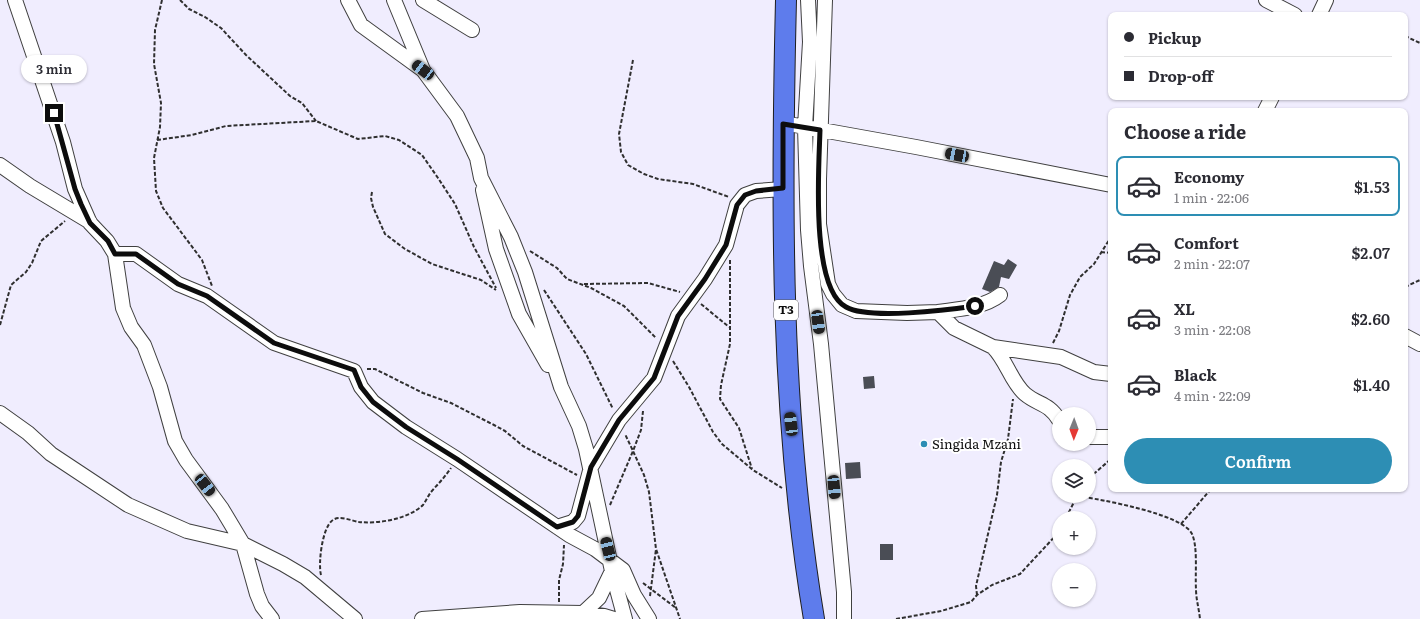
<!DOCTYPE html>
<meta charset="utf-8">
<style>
body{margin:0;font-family:Literata,serif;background:#f7f7f7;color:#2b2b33;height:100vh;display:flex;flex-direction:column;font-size:15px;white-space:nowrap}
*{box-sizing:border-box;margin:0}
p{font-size:13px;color:#7c7c81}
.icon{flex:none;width:22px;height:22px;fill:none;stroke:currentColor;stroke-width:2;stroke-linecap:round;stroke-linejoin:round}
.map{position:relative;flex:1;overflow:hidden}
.side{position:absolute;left:1108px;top:108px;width:300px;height:384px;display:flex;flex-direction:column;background:#fff;border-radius:8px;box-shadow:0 1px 3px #0004}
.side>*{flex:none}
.hud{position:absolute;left:1108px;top:12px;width:300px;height:88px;border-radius:8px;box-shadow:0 1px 3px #0004;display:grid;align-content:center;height:88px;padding:0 16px;background:#fff}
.needle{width:26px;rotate:181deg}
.controls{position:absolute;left:1052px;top:407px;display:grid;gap:8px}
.controls a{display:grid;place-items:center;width:44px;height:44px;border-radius:50%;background:#fff;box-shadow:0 1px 3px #0004;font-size:20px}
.end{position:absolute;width:18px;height:18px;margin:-9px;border:5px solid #0d0d0d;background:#fff;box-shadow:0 0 0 2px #fff}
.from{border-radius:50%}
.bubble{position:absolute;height:28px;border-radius:14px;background:#fff;box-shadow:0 1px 3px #0004;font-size:13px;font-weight:600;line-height:28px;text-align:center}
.car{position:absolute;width:12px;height:24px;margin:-12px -6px;border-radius:5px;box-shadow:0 0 3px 1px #0007;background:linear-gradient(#222 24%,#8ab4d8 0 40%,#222 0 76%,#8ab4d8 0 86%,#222 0)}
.hud b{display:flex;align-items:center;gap:14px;height:38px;font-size:15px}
.hud b+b{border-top:1px solid #e1e1e2}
.hud i{width:10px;height:10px;background:#2b2b33}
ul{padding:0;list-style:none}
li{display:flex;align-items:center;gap:12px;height:60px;margin:0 8px 6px;padding:0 8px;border:2px solid transparent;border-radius:8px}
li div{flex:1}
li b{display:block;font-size:15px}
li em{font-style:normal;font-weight:600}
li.selected{border-color:#2d8eb4}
li>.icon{width:36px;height:36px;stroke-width:1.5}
h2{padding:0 16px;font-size:18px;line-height:48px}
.action{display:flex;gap:8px;margin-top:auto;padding:8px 16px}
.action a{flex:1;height:46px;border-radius:24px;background:#2d8eb4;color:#fff;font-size:16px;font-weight:600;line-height:46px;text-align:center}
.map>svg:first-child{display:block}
.building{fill:#4a4d55}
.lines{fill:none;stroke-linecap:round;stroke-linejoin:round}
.minor-casing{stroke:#404040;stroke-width:16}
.highway-casing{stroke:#1e1e1e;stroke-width:22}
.path{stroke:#2f2f2f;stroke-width:2;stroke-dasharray:4 2;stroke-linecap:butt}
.minor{stroke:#fff;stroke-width:14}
.highway{stroke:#5e7cec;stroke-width:20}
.route{stroke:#0d0d0d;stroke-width:5}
.poi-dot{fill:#2d8eb4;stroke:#fff;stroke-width:1.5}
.labels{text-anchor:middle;stroke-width:4;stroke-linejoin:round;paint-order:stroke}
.shield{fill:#fff;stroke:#565656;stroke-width:1}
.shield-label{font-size:12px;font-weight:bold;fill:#0d0d0d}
.poi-label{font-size:13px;fill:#0d0d0d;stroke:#fff;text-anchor:start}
</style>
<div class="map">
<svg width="1420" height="619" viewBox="0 0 1420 619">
<rect width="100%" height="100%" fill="#f0edfe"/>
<!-- building -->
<path class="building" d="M1008,259L1017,265L1009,279L1001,277L999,287L990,292L982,289L994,261L1004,265Z
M874,376L875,388L864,389L863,377Z
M860,462L861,478L846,479L845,463Z
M880,544H893V560H880Z"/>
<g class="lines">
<!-- minor casing -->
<g class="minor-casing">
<path id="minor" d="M15,0L63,142L75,189L90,223L107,241L115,254L123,308L131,327L144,345L160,387L175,441L186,460L222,509L243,544L257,594L262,606L272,619
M348,0L361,25L423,70
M394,0L423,70L457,116L477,158L481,178L511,237L525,272L561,387L579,426L586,449L612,571L625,619
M423,0L472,30
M808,0L810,42L805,127L808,230L811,266L821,344L844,592V619
M825,0L819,179V224L828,284L833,294L842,305L856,311L907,313L938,312L954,328L993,347L1061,357L1094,372L1111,374
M1266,0L1295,15
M1319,15L1326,0
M1265,111L1272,97
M783,123L916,147L1111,185
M0,165L30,186L90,222
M483,190L496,249L519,314L548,365
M115,254H136L178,284L207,296L274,343L354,371L361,387L373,402L406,427L457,459L569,535L595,549L623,570L634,595L649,619
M938,312C959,309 983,308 1000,295
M1405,336L1420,344
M993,347C1007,361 1011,382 1025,394C1038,405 1049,403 1059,420
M0,413L28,433L51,454L128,505L187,531L243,544L283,564L305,577L355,619
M1089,437H1111
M557,527L573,522L578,516L591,467L619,420L654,378L678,316L705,279L726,245L737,205L745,195L756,191L783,189
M583,613L599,598L612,571
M422,619L520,612L583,613L604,616L614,619"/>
</g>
<!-- highway casing -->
<g class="highway-casing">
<path id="highway" d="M786,0C781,206 780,415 814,619"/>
</g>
<!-- path -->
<path class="path" d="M162,0L155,30L154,64L161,103L160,127L154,158L156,191L163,208L202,260L212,286
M180,0L189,9L205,17L221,28L246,55L290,96L302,103L316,121
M1405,36L1420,43
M633,60L619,134L621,152L628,165L644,174L658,179L693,184L729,197
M157,140L192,135L226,126L316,121L358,139L385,136L399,140L422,155L438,178L455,204L474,247L496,288
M372,192L371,198L373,207L385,234L405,249L432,264L481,280L496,290
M530,251L557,268L567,279L591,288L624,306L656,338
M1101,252L1111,253
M730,260V344L721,385L720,399L739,428L752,469
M584,284L648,283L680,292
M1405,287L1420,280
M544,290L586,354L613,409
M701,304L729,327
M0,325L11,285L26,272L32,263L41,241L65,221
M1053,343L1059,331L1070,295L1080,277L1094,264L1111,237
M673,361L689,387L713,432L722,444L753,470L782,488
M367,369H375L423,393L451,403L494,425L505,431L523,446L577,475
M643,411L641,430L633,451L644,475L649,492L656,549L680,619
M1089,478L1111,459
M1077,496C1099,499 1183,514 1192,534C1198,547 1195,573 1196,589C1196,599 1199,609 1200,619
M610,505L633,451L625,434
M1066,518L1077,496
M1181,524L1211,489
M321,575C318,564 322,527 333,520C340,515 352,521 359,522C379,524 408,519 423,505C426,501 428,496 431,492C438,484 445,477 451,468
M643,583L676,608
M977,595L976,586L997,495L1001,462L1008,439L1013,399
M650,596L656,549
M559,602V580L563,564L564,545
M896,619L941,611L971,602L977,595L992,585L1020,574L1059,532"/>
<!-- minor -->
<use href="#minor" class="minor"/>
<!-- highway -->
<use href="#highway" class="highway"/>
</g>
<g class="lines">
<!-- route -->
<path class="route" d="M54,113L75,189L81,204L90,223L108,241L115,254H136L178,284L207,296L274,343L354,370L361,387L373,402L406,427L457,459L557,527L573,522L578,516L591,467L619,420L654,378L678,316L705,279L726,245L737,205L745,195L756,191L783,188V124L820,130C819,166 810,288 846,307C869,320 948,310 975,306"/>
</g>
<!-- markers -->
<circle class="poi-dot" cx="924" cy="444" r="4"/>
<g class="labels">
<!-- shield labels -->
<rect class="shield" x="774" y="300" width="24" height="20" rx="3"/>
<g class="shield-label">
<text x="786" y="314">T3</text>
</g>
<!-- poi labels -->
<g class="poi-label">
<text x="932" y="449">Singida Mzani</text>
</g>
</g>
</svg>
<div class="controls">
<a><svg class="needle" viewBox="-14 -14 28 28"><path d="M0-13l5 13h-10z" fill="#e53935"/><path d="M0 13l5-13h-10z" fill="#7c7c81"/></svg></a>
<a><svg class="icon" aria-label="layers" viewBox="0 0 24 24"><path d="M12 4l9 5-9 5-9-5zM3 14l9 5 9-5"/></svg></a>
<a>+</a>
<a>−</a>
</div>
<i class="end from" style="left:975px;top:306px"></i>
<i class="end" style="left:54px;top:113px"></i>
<div class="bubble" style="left:21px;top:55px;width:66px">3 min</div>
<i class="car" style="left:423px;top:70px;rotate:307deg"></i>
<i class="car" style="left:957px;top:155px;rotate:281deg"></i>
<i class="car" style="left:818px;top:322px;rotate:172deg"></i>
<i class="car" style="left:791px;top:424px;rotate:353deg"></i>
<i class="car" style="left:205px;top:485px;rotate:142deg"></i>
<i class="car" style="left:834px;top:487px;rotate:175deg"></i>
<i class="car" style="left:608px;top:549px;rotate:346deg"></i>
<div class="hud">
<b><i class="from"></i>Pickup</b>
<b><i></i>Drop-off</b>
</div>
<section class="side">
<h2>Choose a ride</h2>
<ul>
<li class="selected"><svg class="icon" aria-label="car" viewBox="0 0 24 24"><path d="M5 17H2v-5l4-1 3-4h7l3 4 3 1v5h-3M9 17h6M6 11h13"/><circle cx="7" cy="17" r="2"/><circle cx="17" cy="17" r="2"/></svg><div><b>Economy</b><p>1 min · 22:06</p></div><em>$1.53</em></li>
<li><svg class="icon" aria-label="car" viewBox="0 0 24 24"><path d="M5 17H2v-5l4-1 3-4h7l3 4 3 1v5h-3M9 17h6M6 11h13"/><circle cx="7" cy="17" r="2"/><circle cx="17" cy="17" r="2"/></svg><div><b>Comfort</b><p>2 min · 22:07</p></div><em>$2.07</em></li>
<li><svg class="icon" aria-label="car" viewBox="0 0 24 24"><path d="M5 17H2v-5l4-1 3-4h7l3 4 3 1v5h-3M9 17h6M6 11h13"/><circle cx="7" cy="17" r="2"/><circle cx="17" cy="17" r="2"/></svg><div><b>XL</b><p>3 min · 22:08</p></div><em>$2.60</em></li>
<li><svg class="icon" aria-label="car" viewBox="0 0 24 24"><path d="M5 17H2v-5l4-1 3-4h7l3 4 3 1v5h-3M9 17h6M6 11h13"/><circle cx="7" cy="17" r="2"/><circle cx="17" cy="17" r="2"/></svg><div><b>Black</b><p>4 min · 22:09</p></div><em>$1.40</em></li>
</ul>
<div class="action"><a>Confirm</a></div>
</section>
</div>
